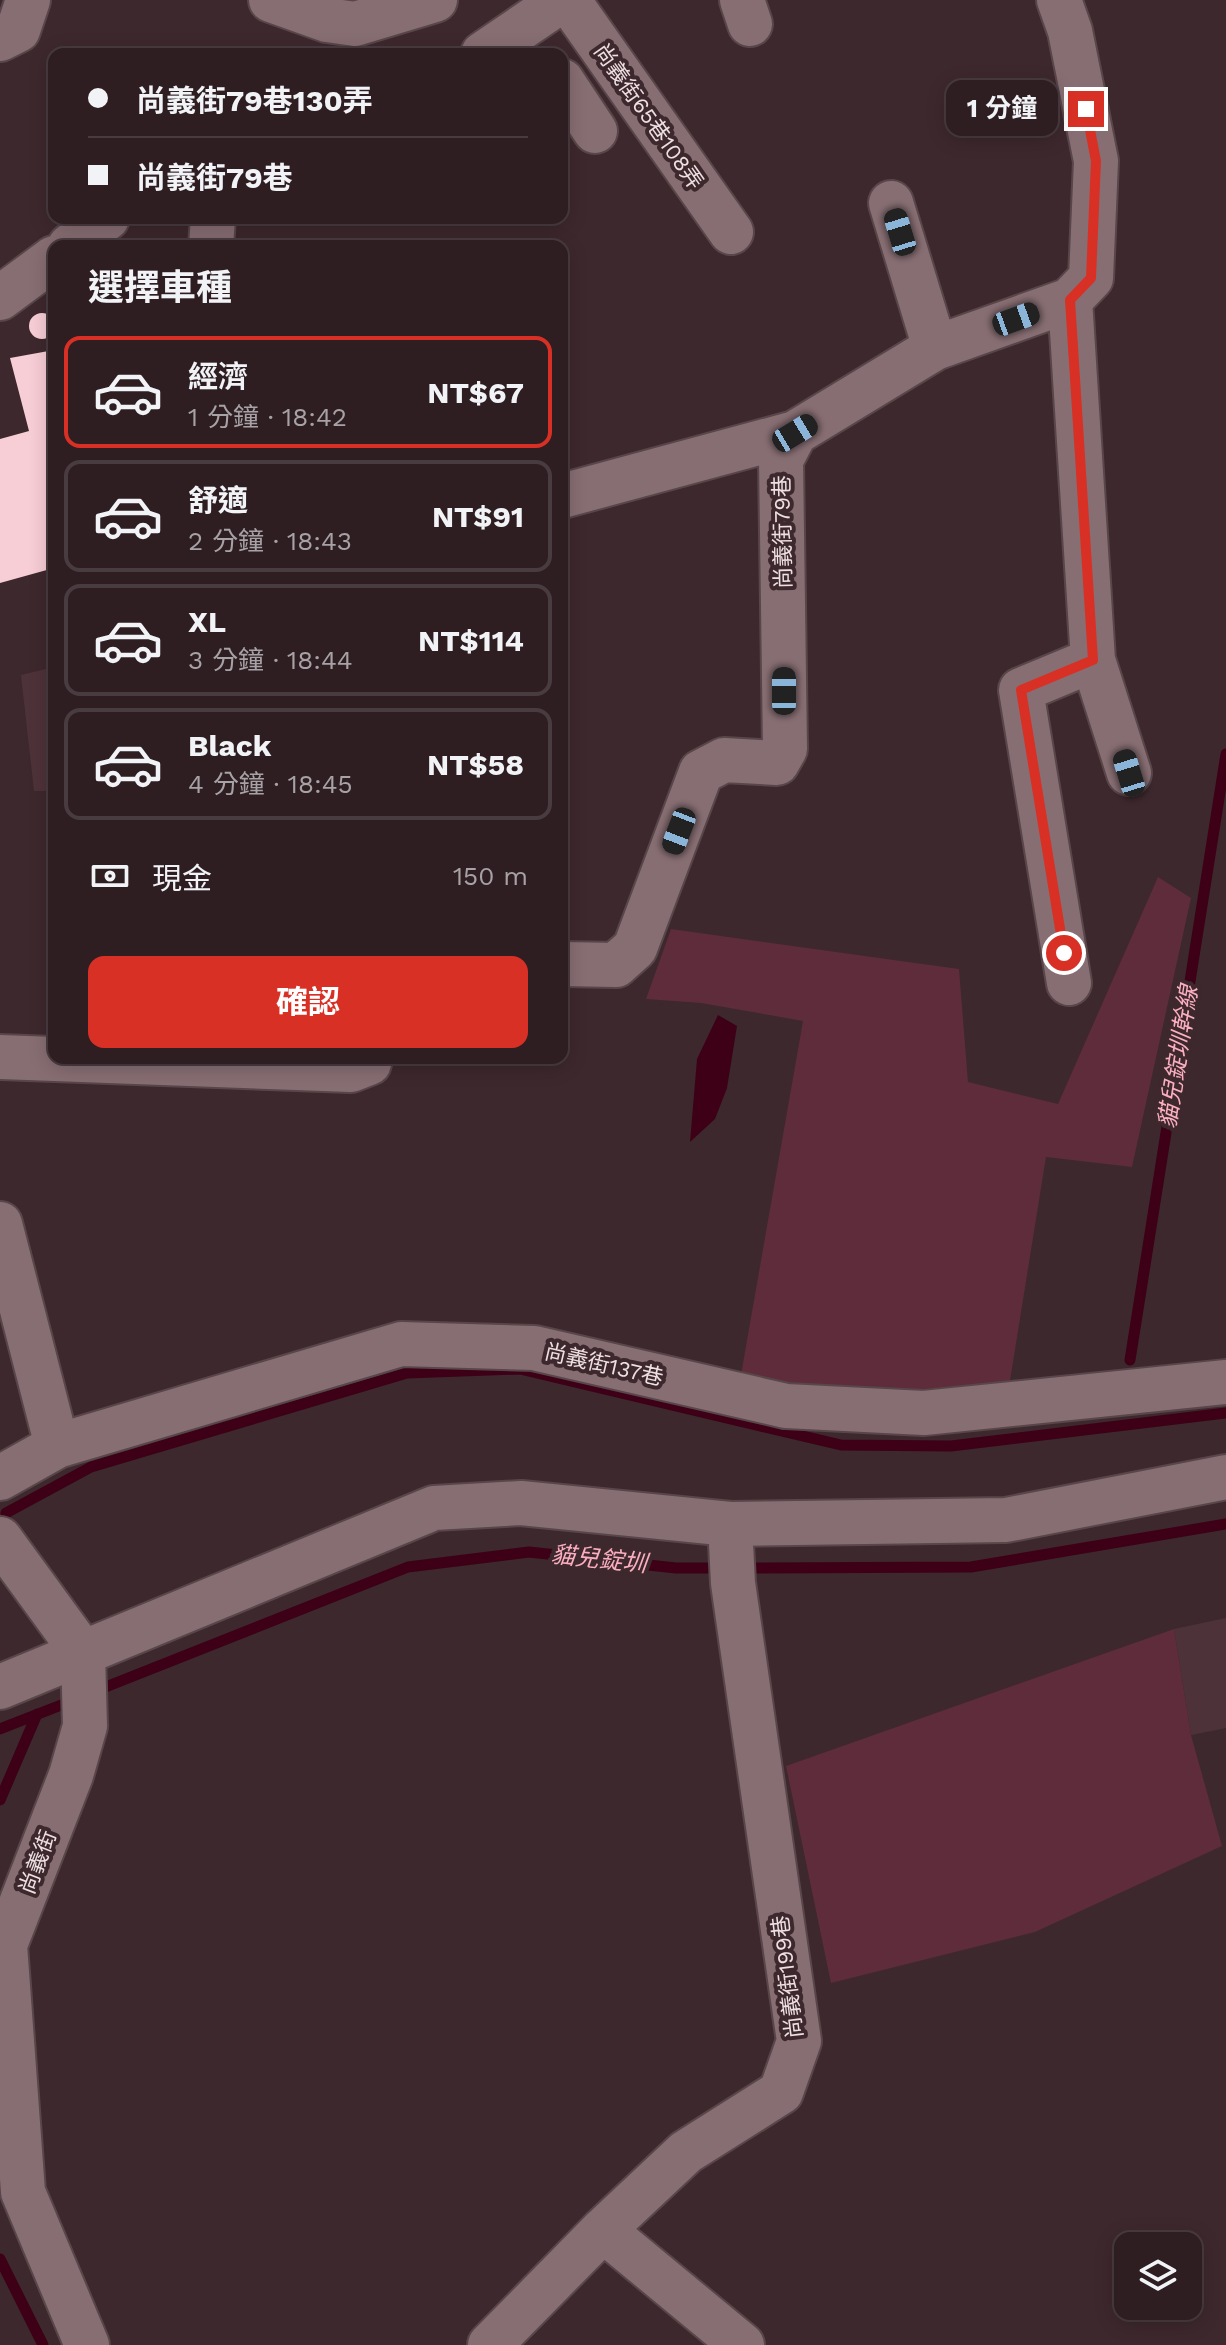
<!DOCTYPE html>
<html lang="zh-TW">
<meta charset="utf-8">
<style>
body{margin:0;font-family:"Work Sans","Noto Sans TC",sans-serif;background:#36272a;color:#f1f3f6;height:100vh;display:flex;flex-direction:column;font-size:30px;white-space:nowrap}
*{box-sizing:border-box;margin:0}
p{font-size:26px;color:#a7a2a5}
.icon{flex:none;width:44px;height:44px;fill:none;stroke:currentColor;stroke-width:2;stroke-linecap:round;stroke-linejoin:round}
.map{position:relative;flex:1;overflow:hidden}
.panel{position:absolute;left:48px;top:240px;width:520px;height:824px;display:flex;flex-direction:column;background:#2e1e22;border-radius:16px;box-shadow:0 4px 20px #0003,0 0 0 2px #493c40}
.panel>*{flex:none}
.banner{position:absolute;left:48px;top:48px;width:520px;height:176px;border-radius:16px;box-shadow:0 4px 20px #0003,0 0 0 2px #493c40;display:grid;align-content:center;height:176px;padding:0 40px;background:#2e1e22}
.controls{position:absolute;left:1114px;top:2232px;display:grid;gap:16px}
.controls a{display:grid;place-items:center;width:88px;height:88px;border-radius:16px;background:#2e1e22;box-shadow:0 4px 20px #0003,0 0 0 2px #493c40;font-size:40px}
.end{position:absolute;width:36px;height:36px;margin:-18px;border:10px solid #d93025;background:#fff;box-shadow:0 0 0 4px #fff}
.from{border-radius:50%}
.bubble{position:absolute;height:56px;border-radius:16px;background:#2e1e22;box-shadow:0 4px 20px #0003,0 0 0 2px #493c40;font-size:26px;font-weight:700;line-height:56px;text-align:center}
.car{position:absolute;width:24px;height:48px;margin:-24px -12px;border-radius:10px;box-shadow:0 0 6px 2px #0007;background:linear-gradient(#222 24%,#8ab4d8 0 40%,#222 0 76%,#8ab4d8 0 86%,#222 0)}
.banner b{display:flex;align-items:center;gap:28px;height:76px;font-size:30px}
.banner b+b{border-top:2px solid #493c40}
.banner i{width:20px;height:20px;background:#f1f3f6}
ul{padding:0;list-style:none}
li{display:flex;align-items:center;gap:24px;height:112px;margin:0 16px 12px;padding:0 24px;border:4px solid #493c40;border-radius:16px}
li div{flex:1}
li b{display:block;font-size:30px}
li em{font-style:normal;font-weight:700}
li.on{border-color:#d93025}
li>.icon{width:72px;height:72px;stroke-width:1.5}
h2{padding:0 40px;font-size:36px;line-height:96px}
.pay{display:flex;align-items:center;gap:20px;height:88px;padding:0 40px;font-size:30px}
.pay p{margin-inline-start:auto}
.action{display:flex;gap:16px;margin-top:auto;padding:16px 40px}
.action a{flex:1;height:92px;border-radius:16px;background:#d93025;color:#fff;font-size:32px;font-weight:700;line-height:92px;text-align:center}
.map>svg:first-child{display:block}
.built{fill:#4e3239}
.green{fill:#5e2c3a}
.water{fill:#3d0017}
.lines{fill:none;stroke-linecap:round;stroke-linejoin:round}
.stream{stroke:#3d0017;stroke-width:11}
.building{fill:#f7cdd6}
.minor-casing{stroke:#58464a;stroke-width:48}
.minor{stroke:#876e73;stroke-width:44}
.route{stroke:#d93025;stroke-width:10}
.labels{text-anchor:middle;stroke-width:8;stroke-linejoin:round;paint-order:stroke}
.street-label{font-size:22px;fill:#eddfe2;stroke:#3d282d}
.water-label{font-size:24px;font-style:italic;fill:#faaec0;stroke:#3d282d}
</style>
<div class="map">
<svg width="1226" height="2345" viewBox="0 0 1226 2345">
<rect width="100%" height="100%" fill="#3d282d"/>
<!-- built -->
<path class="built" d="M54,667V791H34L21,675Z
M1226,1618V1728L1191,1735L1174,1629Z"/>
<!-- green -->
<path class="green" d="M1158,877L1191,898L1132,1167L1046,1157L1009,1387L906,1408L739,1386L803,1021L701,1003L646,999L671,929L959,969L968,1082L1058,1104Z
M1174,1629L1191,1735L1222,1846L1035,1932L831,1983L786,1766Z"/>
<!-- water -->
<path class="water" d="M718,1015L737,1026L727,1088L715,1119L690,1142L697,1059Z"/>
<g class="lines">
<!-- stream -->
<path class="stream" d="M1130,1360L1226,754
M6,1513L91,1467L407,1373L520,1369L841,1445L951,1446L1226,1413
M740,1568L971,1567L1226,1524
M93,1692L408,1567L529,1552L676,1568H722
M0,1729L74,1700
M0,1800L37,1714
M0,2259L43,2345"/>
</g>
<!-- building -->
<path class="building" d="M29 326a13 13 0 1 1 26 0a13 13 0 1 1-26 0Z
M54,350V568L0,583V439L29,431L10,358Z
M54,731V778H49V732Z"/>
<g class="lines">
<!-- minor casing -->
<g class="minor-casing">
<path id="minor" d="M271,0L327,20L355,24L435,0
M568,0L731,232
M742,0L750,24
M0,39L18,30L28,0
M483,54L562,0
M562,81L595,131
M891,203L935,348
M70,246L107,218
M211,246L213,218
M0,298L54,258
M1070,300L1093,660L1129,773
M562,496L795,433
M562,964L616,965L635,948L701,772L724,760L777,763L785,749L781,460L795,433L935,348L1070,300L1091,278L1096,161L1070,31L1059,0
M1069,983L1021,690L1093,660
M0,1057L351,1070L369,1063L370,1058
M0,1224L57,1446
M0,1478L57,1446L401,1344L534,1348L786,1406L924,1413L1226,1382
M0,1539L83,1653L85,1726L71,1775L5,1945L23,2192L87,2345
M0,1687L434,1508L521,1503L730,1524L1006,1520L1226,1477
M603,2230L742,2345
M490,2345L603,2230L686,2152L781,2092L799,2041L733,1583L730,1524"/>
</g>
<!-- minor -->
<use href="#minor" class="minor"/>
</g>
<g class="lines">
<!-- route -->
<path class="route" d="M1064,953L1021,690L1093,660L1070,300L1091,278L1096,161L1086,109"/>
</g>
<g class="labels">
<!-- street labels -->
<g class="street-label">
<text transform="translate(649 116) rotate(55)" y="8">尚義街65巷108弄</text>
<text transform="translate(782 532) rotate(-91)" y="8">尚義街79巷</text>
<text transform="translate(604 1364) rotate(13)" y="8">尚義街137巷</text>
<text transform="translate(37 1862) rotate(-69)" y="8">尚義街</text>
<text transform="translate(787 1977) rotate(-97)" y="8">尚義街199巷</text>
</g>
<!-- water labels -->
<g class="water-label">
<text transform="translate(1178 1057) rotate(-81)" y="8">貓兒錠圳幹線</text>
<text transform="translate(599 1559) rotate(6)" y="8">貓兒錠圳</text>
</g>
</g>
</svg>
<div class="controls">
<a><svg class="icon" aria-label="layers" viewBox="0 0 24 24"><path d="M12 4l9 5-9 5-9-5zM3 14l9 5 9-5"/></svg></a>
</div>
<i class="end from" style="left:1064px;top:953px"></i>
<i class="end" style="left:1086px;top:109px"></i>
<div class="bubble" style="left:946px;top:80px;width:112px">1 分鐘</div>
<i class="car" style="left:900px;top:232px;rotate:343deg"></i>
<i class="car" style="left:1016px;top:319px;rotate:70deg"></i>
<i class="car" style="left:795px;top:433px;rotate:59deg"></i>
<i class="car" style="left:784px;top:691px;rotate:0deg"></i>
<i class="car" style="left:1129px;top:773px;rotate:343deg"></i>
<i class="car" style="left:679px;top:831px;rotate:201deg"></i>
<div class="banner">
<b><i class="from"></i>尚義街79巷130弄</b>
<b><i></i>尚義街79巷</b>
</div>
<section class="panel">
<h2>選擇車種</h2>
<ul>
<li class="on"><svg class="icon" aria-label="car" viewBox="0 0 24 24"><path d="M5 17H2v-5l4-1 3-4h7l3 4 3 1v5h-3M9 17h6M6 11h13"/><circle cx="7" cy="17" r="2"/><circle cx="17" cy="17" r="2"/></svg><div><b>經濟</b><p>1 分鐘 · 18:42</p></div><em>NT$67</em></li>
<li><svg class="icon" aria-label="car" viewBox="0 0 24 24"><path d="M5 17H2v-5l4-1 3-4h7l3 4 3 1v5h-3M9 17h6M6 11h13"/><circle cx="7" cy="17" r="2"/><circle cx="17" cy="17" r="2"/></svg><div><b>舒適</b><p>2 分鐘 · 18:43</p></div><em>NT$91</em></li>
<li><svg class="icon" aria-label="car" viewBox="0 0 24 24"><path d="M5 17H2v-5l4-1 3-4h7l3 4 3 1v5h-3M9 17h6M6 11h13"/><circle cx="7" cy="17" r="2"/><circle cx="17" cy="17" r="2"/></svg><div><b>XL</b><p>3 分鐘 · 18:44</p></div><em>NT$114</em></li>
<li><svg class="icon" aria-label="car" viewBox="0 0 24 24"><path d="M5 17H2v-5l4-1 3-4h7l3 4 3 1v5h-3M9 17h6M6 11h13"/><circle cx="7" cy="17" r="2"/><circle cx="17" cy="17" r="2"/></svg><div><b>Black</b><p>4 分鐘 · 18:45</p></div><em>NT$58</em></li>
</ul>
<div class="pay"><svg class="icon" aria-label="cash" viewBox="0 0 24 24"><path d="M3 7h18v10H3z"/><circle cx="12" cy="12" r="2"/></svg>現金<p>150 m</p></div>
<div class="action"><a>確認</a></div>
</section>
</div>
